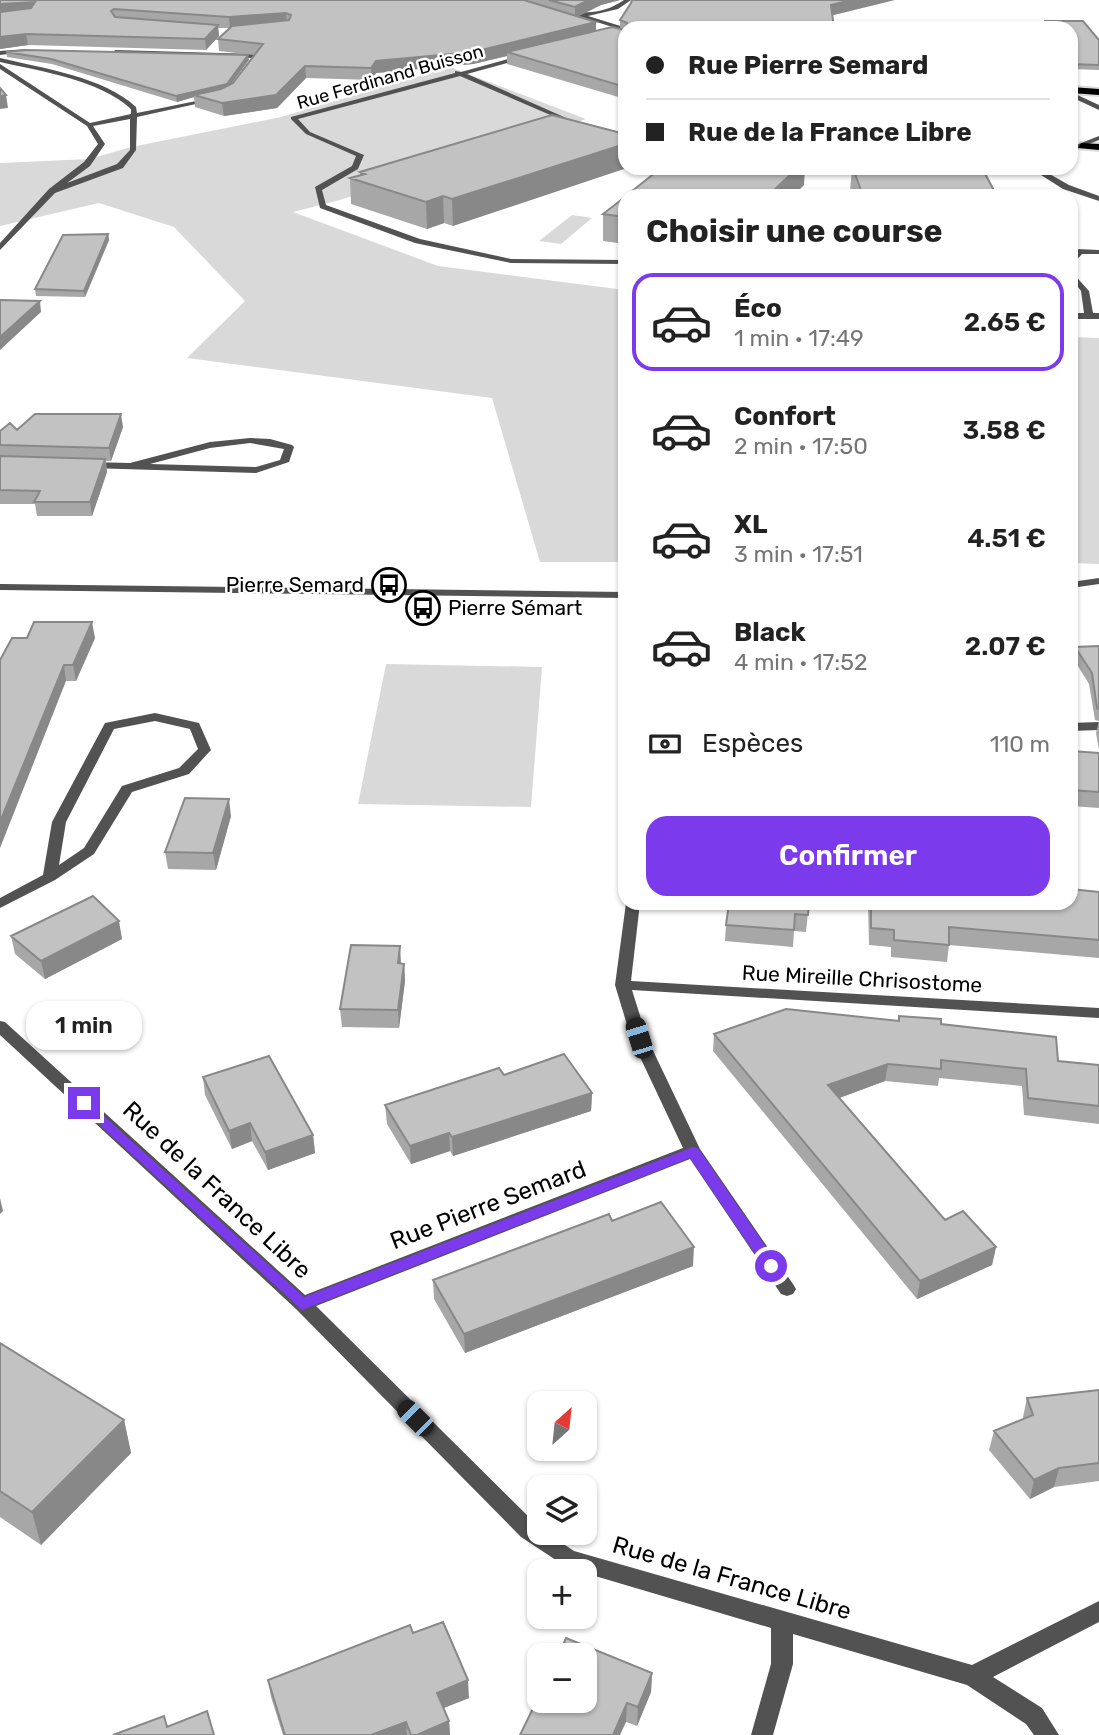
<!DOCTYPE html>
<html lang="fr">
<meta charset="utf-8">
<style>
body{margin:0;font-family:Rubik,sans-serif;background:#f2f2f2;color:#222;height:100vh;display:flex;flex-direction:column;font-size:26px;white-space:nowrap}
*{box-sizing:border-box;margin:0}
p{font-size:23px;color:#767676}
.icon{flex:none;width:38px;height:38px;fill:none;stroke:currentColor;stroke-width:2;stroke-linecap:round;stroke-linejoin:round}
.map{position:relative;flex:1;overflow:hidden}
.side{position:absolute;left:618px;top:189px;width:460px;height:721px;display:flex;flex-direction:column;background:#fff;border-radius:21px;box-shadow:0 2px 5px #0004}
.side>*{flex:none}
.top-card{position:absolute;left:618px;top:21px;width:460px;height:154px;border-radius:21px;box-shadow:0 2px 5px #0004;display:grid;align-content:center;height:154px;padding:0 28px;background:#fff}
.needle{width:46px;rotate:27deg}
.controls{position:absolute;left:527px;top:1391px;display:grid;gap:14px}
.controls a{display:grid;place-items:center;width:70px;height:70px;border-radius:14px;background:#fff;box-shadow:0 2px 5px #0004;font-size:35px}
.end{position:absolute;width:32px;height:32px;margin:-16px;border:9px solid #7c3aed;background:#fff;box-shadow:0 0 0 4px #fff}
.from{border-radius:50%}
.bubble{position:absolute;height:49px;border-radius:21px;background:#fff;box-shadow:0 2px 5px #0004;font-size:23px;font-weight:600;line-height:49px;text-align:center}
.car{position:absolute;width:21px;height:42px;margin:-21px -10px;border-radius:9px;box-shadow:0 0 5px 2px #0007;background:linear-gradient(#222 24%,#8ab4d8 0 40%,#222 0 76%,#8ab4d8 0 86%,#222 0)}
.top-card b{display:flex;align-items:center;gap:24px;height:66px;font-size:26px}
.top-card b+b{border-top:2px solid #e0e0e0}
.top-card i{width:18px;height:18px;background:#222}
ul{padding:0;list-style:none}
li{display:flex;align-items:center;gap:21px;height:98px;margin:0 14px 10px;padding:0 14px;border:4px solid transparent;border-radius:21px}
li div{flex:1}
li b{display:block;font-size:26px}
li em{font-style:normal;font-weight:600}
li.on{border-color:#7c3aed}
li>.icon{width:63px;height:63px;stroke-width:1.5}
h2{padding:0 28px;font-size:32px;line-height:84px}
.pay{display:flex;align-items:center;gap:18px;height:77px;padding:0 28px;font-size:26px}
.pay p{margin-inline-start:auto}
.primary-button{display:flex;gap:14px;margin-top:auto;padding:14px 28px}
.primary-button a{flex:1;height:80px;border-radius:21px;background:#7c3aed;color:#fff;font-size:28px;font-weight:600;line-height:80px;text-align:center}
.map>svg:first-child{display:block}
.green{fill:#d9d9d9}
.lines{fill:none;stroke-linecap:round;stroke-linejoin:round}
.trunk-casing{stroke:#dbdbdb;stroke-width:4}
.minor{fill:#525252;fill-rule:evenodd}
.tertiary{fill:#525252;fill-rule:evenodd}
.trunk{fill:#000;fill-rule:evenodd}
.wall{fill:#a7a7a7}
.shaded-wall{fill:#888}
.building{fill:#c2c2c2;stroke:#888;stroke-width:2}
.route{fill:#7c3aed}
.labels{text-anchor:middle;stroke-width:5;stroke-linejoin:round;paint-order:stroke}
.far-street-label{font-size:18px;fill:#000;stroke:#fff}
.poi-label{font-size:21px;fill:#000;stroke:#fff;text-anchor:end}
.street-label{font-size:21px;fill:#000;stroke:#fff}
.near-street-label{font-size:24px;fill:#000;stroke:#fff}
</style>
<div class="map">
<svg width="1099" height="1735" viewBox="0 0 1099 1735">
<rect width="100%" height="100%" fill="#fff"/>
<!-- green -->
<path class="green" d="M450,67L586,119L340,200L293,212L438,266L625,290V562H540L492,398L187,358L245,301L174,227L99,203L0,226V163L90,159L131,147L281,117Z
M572,215L592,218L561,244L539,241Z
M1071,337L1099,338V564L1071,563Z
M386,664L542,667L531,807L358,804Z"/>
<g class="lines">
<!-- trunk casing -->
<g class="trunk-casing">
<path id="trunk" d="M1071,87L1099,89V95L1071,93Z
M1081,143L1099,144V150L1078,148Z"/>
</g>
<!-- minor -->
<path class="minor" d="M27,49L25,52L0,55V51Z
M115,50L258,54L261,56L249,70L246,68L254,58L113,53Z
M523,55L525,58L467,74L573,121V123H569L460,76L298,119L310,132L364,155L358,169L322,190L326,205L420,239L511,259L625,260V264L511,263L415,243L320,208L315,187L352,166L356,156L306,134L291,119V117L455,73V71L461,72Z
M0,58C42,68 104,77 136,107L137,113L211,98L214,100L137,117L136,150L123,168L55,193L0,250V243L49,189L84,162L98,144L87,126L0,69V64L90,123L131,114V109C100,80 40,71 0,62ZM130,119V150L117,164L67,183L90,166L105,144L93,126Z
M774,168L871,172L875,174L871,176L778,170Z
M1077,249L1099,250V254H1082L1071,266V258Z
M1071,271L1089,291L1093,313H1099V319H1071V313H1084L1081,291L1071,278Z
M250,438L270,439L292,445L294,447L289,462L256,473L89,468L84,465L89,462L130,463L210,442ZM250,443L284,449L280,460L256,467L150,464L210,448Z
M155,713L199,723L211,750L189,774L132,792L94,854L55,880L0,908V898L43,875L52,822L105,723ZM155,721L190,729L198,749L179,768L122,786L84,848L59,865L66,822L114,729Z
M1099,722V730L1071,731V723Z
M626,903H640L631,981L1099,1008V1018L632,990L647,1038L700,1149L793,1284L796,1289L793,1294L787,1296L781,1294L690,1159L316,1306L539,1527V1533H547L574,1551L972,1665L1099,1601V1622L993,1677L1042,1708L1059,1735H1034L1026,1724L967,1685L793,1634V1664L773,1735H751L771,1664V1628L568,1568L521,1537L296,1309L0,1035V1021L5,1022L305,1295L683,1148L631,1038L615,985Z"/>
<!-- tertiary -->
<path class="tertiary" d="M624,0H631L618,9L588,16L627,28L625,31L559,10L562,8C585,15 603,14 624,0Z
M1071,92L1099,105V110L1071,97Z
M1099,136V140L1071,151V147Z
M1030,168H1039L1069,185L1099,196V201L1063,189Z
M1099,578V584L1071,588V582Z
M0,584L625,592V598L0,590Z"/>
<!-- trunk -->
<use href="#trunk" class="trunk"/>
</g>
<!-- wall -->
<path class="wall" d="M0,0H620L601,5L578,16L596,31L620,29V20L832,16L834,28H625V99L507,64V56L473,64L376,73L372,80L306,78L277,108L224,116L195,107L194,97L177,102L52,64L7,57L6,52L249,60L231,84L254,55L219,51L218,39L229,28H218L219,36L206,50L28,45L0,49Z
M1045,21H1083L1099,40V70L1071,69V28H1044Z
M552,115L453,226L444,223L427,229L351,204L350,178L360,175V172Z
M852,168H982L997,196H852L850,191Z
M625,197V244L603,241V214Z
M108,234L109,240L85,297L36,296L35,289Z
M123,427L111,461H106L107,472L92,516H37L35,504H0V431Z
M95,638L76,681H66L0,660Z
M1099,646V721L1095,720L1089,684L1073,658L1075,647Z
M1099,721V750L1096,733Z
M1071,751L1099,753V808L1071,806Z
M231,816L216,870L168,869L165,852Z
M1099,892V958L949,945L947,962L891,957V947L869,945L868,903H1071Z
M809,903L806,932L794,931L793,947L725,941L726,925Z
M11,936L122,939L45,979L15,954Z
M401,964H404L405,981L399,1028L342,1027L340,1009Z
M899,1016L941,1024L1058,1061L1099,1065V1124L1024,1115L1022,1086L939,1078L938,1086L885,1081L839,1098L945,1220L996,1247L992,1265L917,1299L713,1051L714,1034L899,1021Z
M504,1075L592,1093L591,1111L453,1156L450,1151L411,1164L387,1124L385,1105Z
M203,1077L313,1135L315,1153L268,1170L252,1141L232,1149L205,1095Z
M612,1221L693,1266L465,1353L434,1299L433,1280Z
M0,1343L124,1420L131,1453L41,1545L0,1517Z
M1099,1390V1481L1054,1487L1030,1499L989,1450L994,1431L1024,1419L1023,1417L1027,1398Z
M413,1633L469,1698L444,1708L449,1721L450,1735H283L271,1697L268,1680Z
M652,1673L651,1692L637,1726L626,1722L520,1735Z"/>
<!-- shaded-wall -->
<path class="shaded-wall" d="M588,0H620L601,5L575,18V7Z
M851,0H895L830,16L831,5Z
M35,2L37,14L0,15V4Z
M286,13L287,24L230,28L229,17Z
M596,22V34L507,52V56L473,64L376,73L372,80L371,68L376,61Z
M218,25L219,36L206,50L205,39Z
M26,34L28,45L0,49V37Z
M248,55L249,60L227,89L194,95V97L177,102L176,96Z
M305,66L306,78L277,108L224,116L222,103Z
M6,95L8,108L0,109V96Z
M625,144V168H627L453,226L452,199Z
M797,168H805L804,185L793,196H768Z
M443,196L444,223L427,229L426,202Z
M108,234L109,240L85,297L84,291Z
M40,301L41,312L0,350V337Z
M121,414L123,427L111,461L109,448Z
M105,459L107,472L92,516L90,502Z
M92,622L95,638L76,681L73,665Z
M64,665L66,681L0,848V822Z
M229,799L231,816L216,870L213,853Z
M119,921L122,939L45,979L41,961Z
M400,946L401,963H398Z
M404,964L405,981L399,1028L398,1010Z
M888,1064L885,1081L826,1103L828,1085Z
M592,1093L591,1111L453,1156L452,1137Z
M250,1123L252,1141L232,1149L229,1131Z
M449,1133L450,1151L411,1164L410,1146Z
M313,1135L315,1153L268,1170L265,1152Z
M0,1198L3,1211L0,1214Z
M694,1247L693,1266L465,1353L464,1334Z
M996,1247L992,1265L917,1299L920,1281Z
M124,1420L131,1453L41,1545L32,1512Z
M1059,1468L1054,1487L1030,1499L1034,1480Z
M652,1673L651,1692L637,1726L638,1707Z
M468,1680L469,1698L438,1710L437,1693Z
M627,1703L626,1722L620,1735H613Z
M449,1721L450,1735H417Z
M406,1722L407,1735H371Z"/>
<!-- building -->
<path class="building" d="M0,0H524L596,22L473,52L376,61L371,68L305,66L276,95L222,103L194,95L221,89L233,83L263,44L218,39L232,26L289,20L291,15L286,13L229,17L114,9L111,11L115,17L218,25L205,39L26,34L0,37V12L31,8L35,2L0,4Z
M549,0H588L575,7Z
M632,0H851L831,5L834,28H627V23L620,20L631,3Z
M1045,21H1083L1099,40V65L1071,64V28H1045Z
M612,27L625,30V87L507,52Z
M27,50L248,55L227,84L176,96L51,59L6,52Z
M0,88L6,95L0,96Z
M552,115L625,134V144L452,199L443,196L426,202L350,178L365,174L360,172Z
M661,168H797L768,196H626Z
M853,168H982L997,196H863Z
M625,197V217L603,214Z
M108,234L84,291L35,289L63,235Z
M0,300L40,301L0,337Z
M35,414H121L109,448L0,445V431L10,423L17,430Z
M0,456L105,459L90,502H34L40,491L0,490Z
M34,622H92L73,665H64L0,822V660L12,638H27Z
M1099,646V709L1097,708L1092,673L1075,647Z
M1071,751L1099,753V792L1071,790Z
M185,798L229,799L213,853L165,852Z
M1071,889L1099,892V940L949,927V945L894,940V930L871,928V903H1071Z
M93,896L119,921L41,961L11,936Z
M729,903H809L808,915L795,914L794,930L726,925Z
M351,945L400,946L398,963L404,964L398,1010L340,1009Z
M786,1009L899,1021V1016L941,1019V1024L1056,1037L1058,1061L1099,1065V1106L1028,1098L1026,1069L941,1060V1069L888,1064L828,1085L945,1220L963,1211L996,1247L920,1281L714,1034Z
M564,1054L592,1093L452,1137L449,1133L410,1146L385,1105L499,1068L504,1075Z
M269,1056L313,1135L265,1152L250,1123L229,1131L203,1077Z
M661,1202L694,1247L464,1334L433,1280L609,1214L612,1221Z
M0,1343L124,1420L32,1512L0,1491Z
M1099,1390V1463L1059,1468L1034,1480L994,1431L1033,1415L1027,1398Z
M443,1622L468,1680L437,1693L449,1721L417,1735H411L406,1722L371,1735H285L268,1680L410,1625L413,1633Z
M566,1638L652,1673L638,1707L627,1703L613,1735H520L539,1696V1701H584V1656H558Z
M207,1711L214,1735H113L164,1716L167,1727Z"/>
<!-- route -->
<path class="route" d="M84,1098L304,1297L693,1147L698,1148L779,1266L777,1270H766L690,1158L302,1310L79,1106L77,1103Z"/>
<!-- icons -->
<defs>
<g id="bus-ring" transform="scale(1.75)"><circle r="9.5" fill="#fff" stroke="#000" stroke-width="1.5"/><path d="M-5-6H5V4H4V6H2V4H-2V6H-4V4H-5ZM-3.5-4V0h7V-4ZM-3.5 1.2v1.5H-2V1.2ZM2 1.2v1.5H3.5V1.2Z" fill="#000"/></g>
</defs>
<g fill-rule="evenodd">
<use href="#bus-ring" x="389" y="585"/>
<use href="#bus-ring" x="423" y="608"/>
</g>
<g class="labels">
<!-- far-street labels -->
<g class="far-street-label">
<text transform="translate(390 77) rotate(-16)" y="6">Rue Ferdinand Buisson</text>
</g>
<!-- poi labels -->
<g class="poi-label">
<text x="364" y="592">Pierre Semard</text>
<text x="448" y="615" text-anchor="start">Pierre Sémart</text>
</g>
<!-- street labels -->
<g class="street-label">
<text transform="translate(862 979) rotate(3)" y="7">Rue Mireille Chrisostome</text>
</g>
<!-- near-street labels -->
<g class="near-street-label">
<text transform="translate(217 1190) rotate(43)" y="8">Rue de la France Libre</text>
<text transform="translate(488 1205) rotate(-21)" y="8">Rue Pierre Semard</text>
<text transform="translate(732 1578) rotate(16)" y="8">Rue de la France Libre</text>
</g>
</g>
</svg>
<div class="controls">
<a><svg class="needle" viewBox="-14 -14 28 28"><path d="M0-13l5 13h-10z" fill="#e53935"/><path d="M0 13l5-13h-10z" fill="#767676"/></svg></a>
<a><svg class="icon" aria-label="layers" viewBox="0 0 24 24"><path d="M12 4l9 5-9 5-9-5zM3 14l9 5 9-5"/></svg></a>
<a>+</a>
<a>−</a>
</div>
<i class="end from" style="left:771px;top:1266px"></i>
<i class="end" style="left:84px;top:1103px"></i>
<div class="bubble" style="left:26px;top:1001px;width:116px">1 min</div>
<i class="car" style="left:639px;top:1038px;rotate:343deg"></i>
<i class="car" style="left:415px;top:1418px;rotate:315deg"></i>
<div class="top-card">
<b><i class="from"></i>Rue Pierre Semard</b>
<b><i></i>Rue de la France Libre</b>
</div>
<section class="side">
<h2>Choisir une course</h2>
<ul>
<li class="on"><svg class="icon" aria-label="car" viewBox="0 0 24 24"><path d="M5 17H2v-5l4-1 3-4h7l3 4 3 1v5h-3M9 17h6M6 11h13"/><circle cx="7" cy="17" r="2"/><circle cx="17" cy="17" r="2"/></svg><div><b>Éco</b><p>1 min · 17:49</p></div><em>2.65 €</em></li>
<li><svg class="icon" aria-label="car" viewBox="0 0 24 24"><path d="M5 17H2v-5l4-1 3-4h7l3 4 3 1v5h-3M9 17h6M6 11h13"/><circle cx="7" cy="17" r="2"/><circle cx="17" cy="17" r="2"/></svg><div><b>Confort</b><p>2 min · 17:50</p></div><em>3.58 €</em></li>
<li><svg class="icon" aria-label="car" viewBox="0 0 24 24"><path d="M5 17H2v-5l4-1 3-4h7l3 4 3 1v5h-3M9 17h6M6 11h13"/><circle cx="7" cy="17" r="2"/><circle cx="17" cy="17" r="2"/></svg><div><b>XL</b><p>3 min · 17:51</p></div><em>4.51 €</em></li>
<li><svg class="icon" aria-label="car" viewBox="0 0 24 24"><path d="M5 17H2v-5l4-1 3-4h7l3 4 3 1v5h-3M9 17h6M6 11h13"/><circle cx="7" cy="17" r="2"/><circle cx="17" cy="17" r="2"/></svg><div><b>Black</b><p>4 min · 17:52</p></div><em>2.07 €</em></li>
</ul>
<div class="pay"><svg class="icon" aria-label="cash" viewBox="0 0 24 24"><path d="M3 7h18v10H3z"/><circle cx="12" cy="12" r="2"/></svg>Espèces<p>110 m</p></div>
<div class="primary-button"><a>Confirmer</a></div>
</section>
</div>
